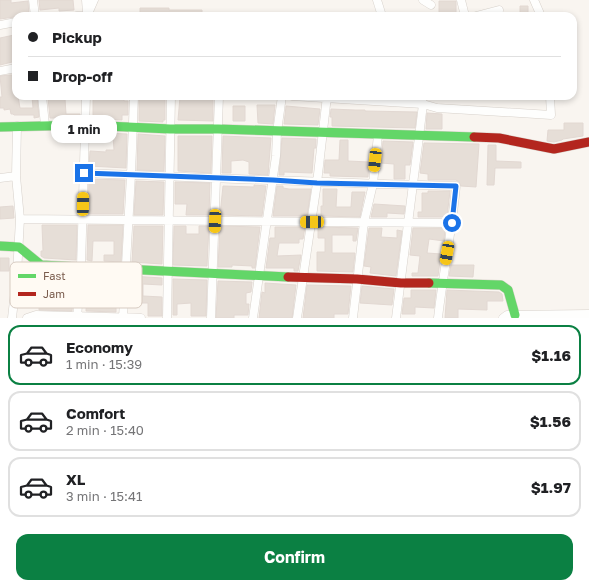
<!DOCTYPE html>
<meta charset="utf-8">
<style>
body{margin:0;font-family:"Golos Text",sans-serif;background:#f2f2f2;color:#202124;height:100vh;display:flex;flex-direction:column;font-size:15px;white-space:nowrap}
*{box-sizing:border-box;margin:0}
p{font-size:13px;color:#757577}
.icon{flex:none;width:22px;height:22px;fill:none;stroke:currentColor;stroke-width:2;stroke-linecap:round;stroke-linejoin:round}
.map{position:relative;height:318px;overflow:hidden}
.panel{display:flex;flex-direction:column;background:#fff;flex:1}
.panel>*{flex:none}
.banner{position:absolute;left:12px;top:12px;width:565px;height:88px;border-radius:12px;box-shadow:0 2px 6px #0003;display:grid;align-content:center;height:88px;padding:0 16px;background:#fff}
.end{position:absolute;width:18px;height:18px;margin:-9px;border:5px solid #1a73e8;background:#fff;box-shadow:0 0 0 2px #fff}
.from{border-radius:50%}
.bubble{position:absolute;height:28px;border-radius:12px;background:#fff;box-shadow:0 2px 6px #0003;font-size:13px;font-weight:700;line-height:28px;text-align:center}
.car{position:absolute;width:12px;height:24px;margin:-12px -6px;border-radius:5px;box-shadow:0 0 3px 1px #0007;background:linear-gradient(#f5c518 24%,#345 0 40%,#f5c518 0 76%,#345 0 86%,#f5c518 0)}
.banner b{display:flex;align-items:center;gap:14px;height:38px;font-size:15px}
.banner b+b{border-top:1px solid #e0e0e0}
.banner i{width:10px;height:10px;background:#202124}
ul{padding:7px 0 0;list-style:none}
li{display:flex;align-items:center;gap:12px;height:60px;margin:0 8px 6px;padding:0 8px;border:2px solid #e0e0e0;border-radius:12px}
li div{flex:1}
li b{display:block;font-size:15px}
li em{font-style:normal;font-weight:700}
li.active{border-color:#0b8043}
li>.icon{width:36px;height:36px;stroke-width:1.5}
.cta{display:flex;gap:8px;margin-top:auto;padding:8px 16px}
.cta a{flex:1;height:46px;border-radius:12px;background:#0b8043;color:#fff;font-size:16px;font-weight:700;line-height:46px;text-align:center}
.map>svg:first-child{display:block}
.building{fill:#e6ded7;stroke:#e2d8d2}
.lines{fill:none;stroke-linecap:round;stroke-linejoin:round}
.street-casing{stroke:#d7d1cb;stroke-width:9}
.fast-casing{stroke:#d9d2cb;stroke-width:10}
.jam-casing{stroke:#d9d2cb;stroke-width:10}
.street{stroke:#fefefd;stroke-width:8}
.fast{stroke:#63d668;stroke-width:9}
.jam{stroke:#b3261e;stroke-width:9}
.route{stroke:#1a73e8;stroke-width:5}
.key{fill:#fffaf3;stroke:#d7cbc1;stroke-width:1}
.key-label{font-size:11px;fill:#7a5c4d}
</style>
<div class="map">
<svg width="589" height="318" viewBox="0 0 589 318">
<rect width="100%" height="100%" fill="#f9f5f0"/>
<!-- building -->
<path class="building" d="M0,0H11V3L28,1L29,15L0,19Z
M39,0H73L74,10L59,11V8L40,10Z
M439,1H456V16H439Z
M520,6H528V15H520Z
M140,8H169V10H202V16H140Z
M14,35L16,47V61L0,65V38Z
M10,75H15L16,96H18L20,108H33L32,96H37L39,117L34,118V115H14L13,114H11L10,109L4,110V108H0V97H2L0,76Z
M93,96H124V101H128V115H122V120L93,118Z
M139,96L165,98V120H163V122L139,121Z
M193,96V98L213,99V121L178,120L180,97Z
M48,98H60L61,99H65L66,114H80V118H50Z
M257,105H275L273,124L258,123Z
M233,106H245V121H233Z
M286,106L320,109L318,125L284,124Z
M331,109L355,110H365V111L417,112L415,128L332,126V117H330Z
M427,113L442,114V129H426Z
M564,123H583V136L563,139L562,140L554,142L547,141L548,130H564Z
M108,133L127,134L126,168L89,166L90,151L106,152V150H114L113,136H108Z
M138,134L165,136L164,171L137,170Z
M178,136H212L211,173L178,171Z
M223,136L271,138L268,175L249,174V162L243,160L231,161V173H222Z
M282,138L316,139V148H314L312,173L284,172V175H279Z
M340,140H348V161L369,162L368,177L330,176V173H324L325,160H339Z
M383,141L413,142L410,165H405V179H394V164L381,163Z
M424,143L479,144L476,187L461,186L459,182L456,180H428V174L420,173Z
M488,145H496V161L521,162V168H495L494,185H487Z
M89,179L125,180L123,214H88Z
M136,181L164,182L163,215H134Z
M175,182L210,183L209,215H186L187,204H175Z
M254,185L266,186L262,216L220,215L223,186L254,187Z
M277,186H283V188L289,189H311L307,216H273Z
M323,189H337L336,207H351L352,192H365L360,217L321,216V206H323Z
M428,191H450L447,217H418V212H422V193H428Z
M374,204L405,206L404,214L387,213V217H371Z
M13,206L14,218L0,219V207Z
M42,225H77L76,260L44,258L41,256V251H43Z
M88,225H123L121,262L104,261V255H114V241H93L92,261L87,260Z
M134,226H163L162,264L132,262Z
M174,226H186V234H199V226H209L207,266L173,265Z
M220,226L260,227L255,268H252V266L232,265V267H218Z
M275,227H305L303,239H299V243H279L277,256L301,255L298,271H294V268H266L270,238H275Z
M318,227L358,228L356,241H353V235H332V253H355L353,272L317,271V252H325V238H318Z
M369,228H382L381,237L397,238V230L402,231L396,276L370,273L371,267L364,266Z
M413,228H445L444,241L429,239L427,253L441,254L438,276H412V273H418L420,256L410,255Z
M0,258H9V271H0Z
M451,265H474L473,277L449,276Z
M41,272L75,274L72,311L39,310Z
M86,274L120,276L119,293H116V312L86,311L87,289H85Z
M131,276L162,278V285L143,284V296L162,297V316H148V303H129Z
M173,279L207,280L206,316H191V303L177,304V315H173Z
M218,281L252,282L251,292L246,293V304H249L248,315H234V318H216Z
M265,283L296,285L292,318H259L262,292L265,293Z
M307,285L351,286L348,314H334V318H303Z
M362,286L394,289L392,305L360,303Z
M411,290H436L434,308L415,307V314H402L404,298H411Z
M447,290L499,292L502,294L503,301H487V310L458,309V318H445Z"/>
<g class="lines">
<!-- street casing -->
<g class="street-casing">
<path id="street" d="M33,0L35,16
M86,0L87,13
M377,0L382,16
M423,0L431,5
M461,0L465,16
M534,0L541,16
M77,16H87L94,0
M476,16L499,10
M0,25L16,22
M0,71L16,68
M42,96L45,125
M292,96L423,104L437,108L551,115L550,96
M84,173C208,178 332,183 456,186C452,230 443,274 438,318
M0,178L16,176
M20,219L452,223
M12,318L17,274L20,219L16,176L17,126
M27,318L36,315L141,318
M77,318L81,266L86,96
M123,318L131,175L134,96
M167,318L171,96
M211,318L219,96
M253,318L276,156L277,132L282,96
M297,318L317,183L327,96
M353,318L364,222L373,184L378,135
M396,318L419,137L423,104L421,96
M503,318L507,315L589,314"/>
</g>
<!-- fast casing -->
<g class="fast-casing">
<path id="fast" d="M0,127L85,125L170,129H218L474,137
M0,246L19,247L41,265L288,277
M429,283L501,285L508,290L515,315"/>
</g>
<!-- jam casing -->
<g class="jam-casing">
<path id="jam" d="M474,137L499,138L554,149L589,142
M288,277L357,279L401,283H429"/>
</g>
<!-- street -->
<use href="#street" class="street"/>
<!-- fast -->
<use href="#fast" class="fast"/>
<!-- jam -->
<use href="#jam" class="jam"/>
</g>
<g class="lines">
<!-- route -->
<path class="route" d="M84,173L273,180L317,183L456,186L452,223"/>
</g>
<!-- legend -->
<rect x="10" y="262" width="132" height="46" rx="6" class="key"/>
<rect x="18" y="274" width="18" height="4" fill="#63d668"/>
<rect x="18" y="292" width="18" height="4" fill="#b3261e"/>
<g class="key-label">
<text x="43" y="280">Fast</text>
<text x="43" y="298">Jam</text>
</g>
</svg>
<i class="end from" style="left:452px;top:223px"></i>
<i class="end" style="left:84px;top:173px"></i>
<div class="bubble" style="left:51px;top:115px;width:66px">1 min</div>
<i class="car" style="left:375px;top:160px;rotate:186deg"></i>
<i class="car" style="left:83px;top:204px;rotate:1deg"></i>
<i class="car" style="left:215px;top:221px;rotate:182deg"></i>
<i class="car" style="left:312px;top:222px;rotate:270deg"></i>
<i class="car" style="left:447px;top:253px;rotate:190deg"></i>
<div class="banner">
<b><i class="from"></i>Pickup</b>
<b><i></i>Drop-off</b>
</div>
</div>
<section class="panel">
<ul>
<li class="active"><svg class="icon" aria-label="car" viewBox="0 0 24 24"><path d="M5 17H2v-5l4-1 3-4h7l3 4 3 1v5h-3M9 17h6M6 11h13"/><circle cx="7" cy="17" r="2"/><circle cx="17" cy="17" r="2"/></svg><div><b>Economy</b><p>1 min · 15:39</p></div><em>$1.16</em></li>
<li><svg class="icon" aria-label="car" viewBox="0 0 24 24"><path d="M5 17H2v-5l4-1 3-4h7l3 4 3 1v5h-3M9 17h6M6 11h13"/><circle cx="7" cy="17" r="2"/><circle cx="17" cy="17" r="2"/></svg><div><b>Comfort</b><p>2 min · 15:40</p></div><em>$1.56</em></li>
<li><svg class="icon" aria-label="car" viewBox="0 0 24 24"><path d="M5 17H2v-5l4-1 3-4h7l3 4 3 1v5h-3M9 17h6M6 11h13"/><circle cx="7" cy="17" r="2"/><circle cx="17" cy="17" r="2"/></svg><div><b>XL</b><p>3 min · 15:41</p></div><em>$1.97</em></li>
</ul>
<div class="cta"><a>Confirm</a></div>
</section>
